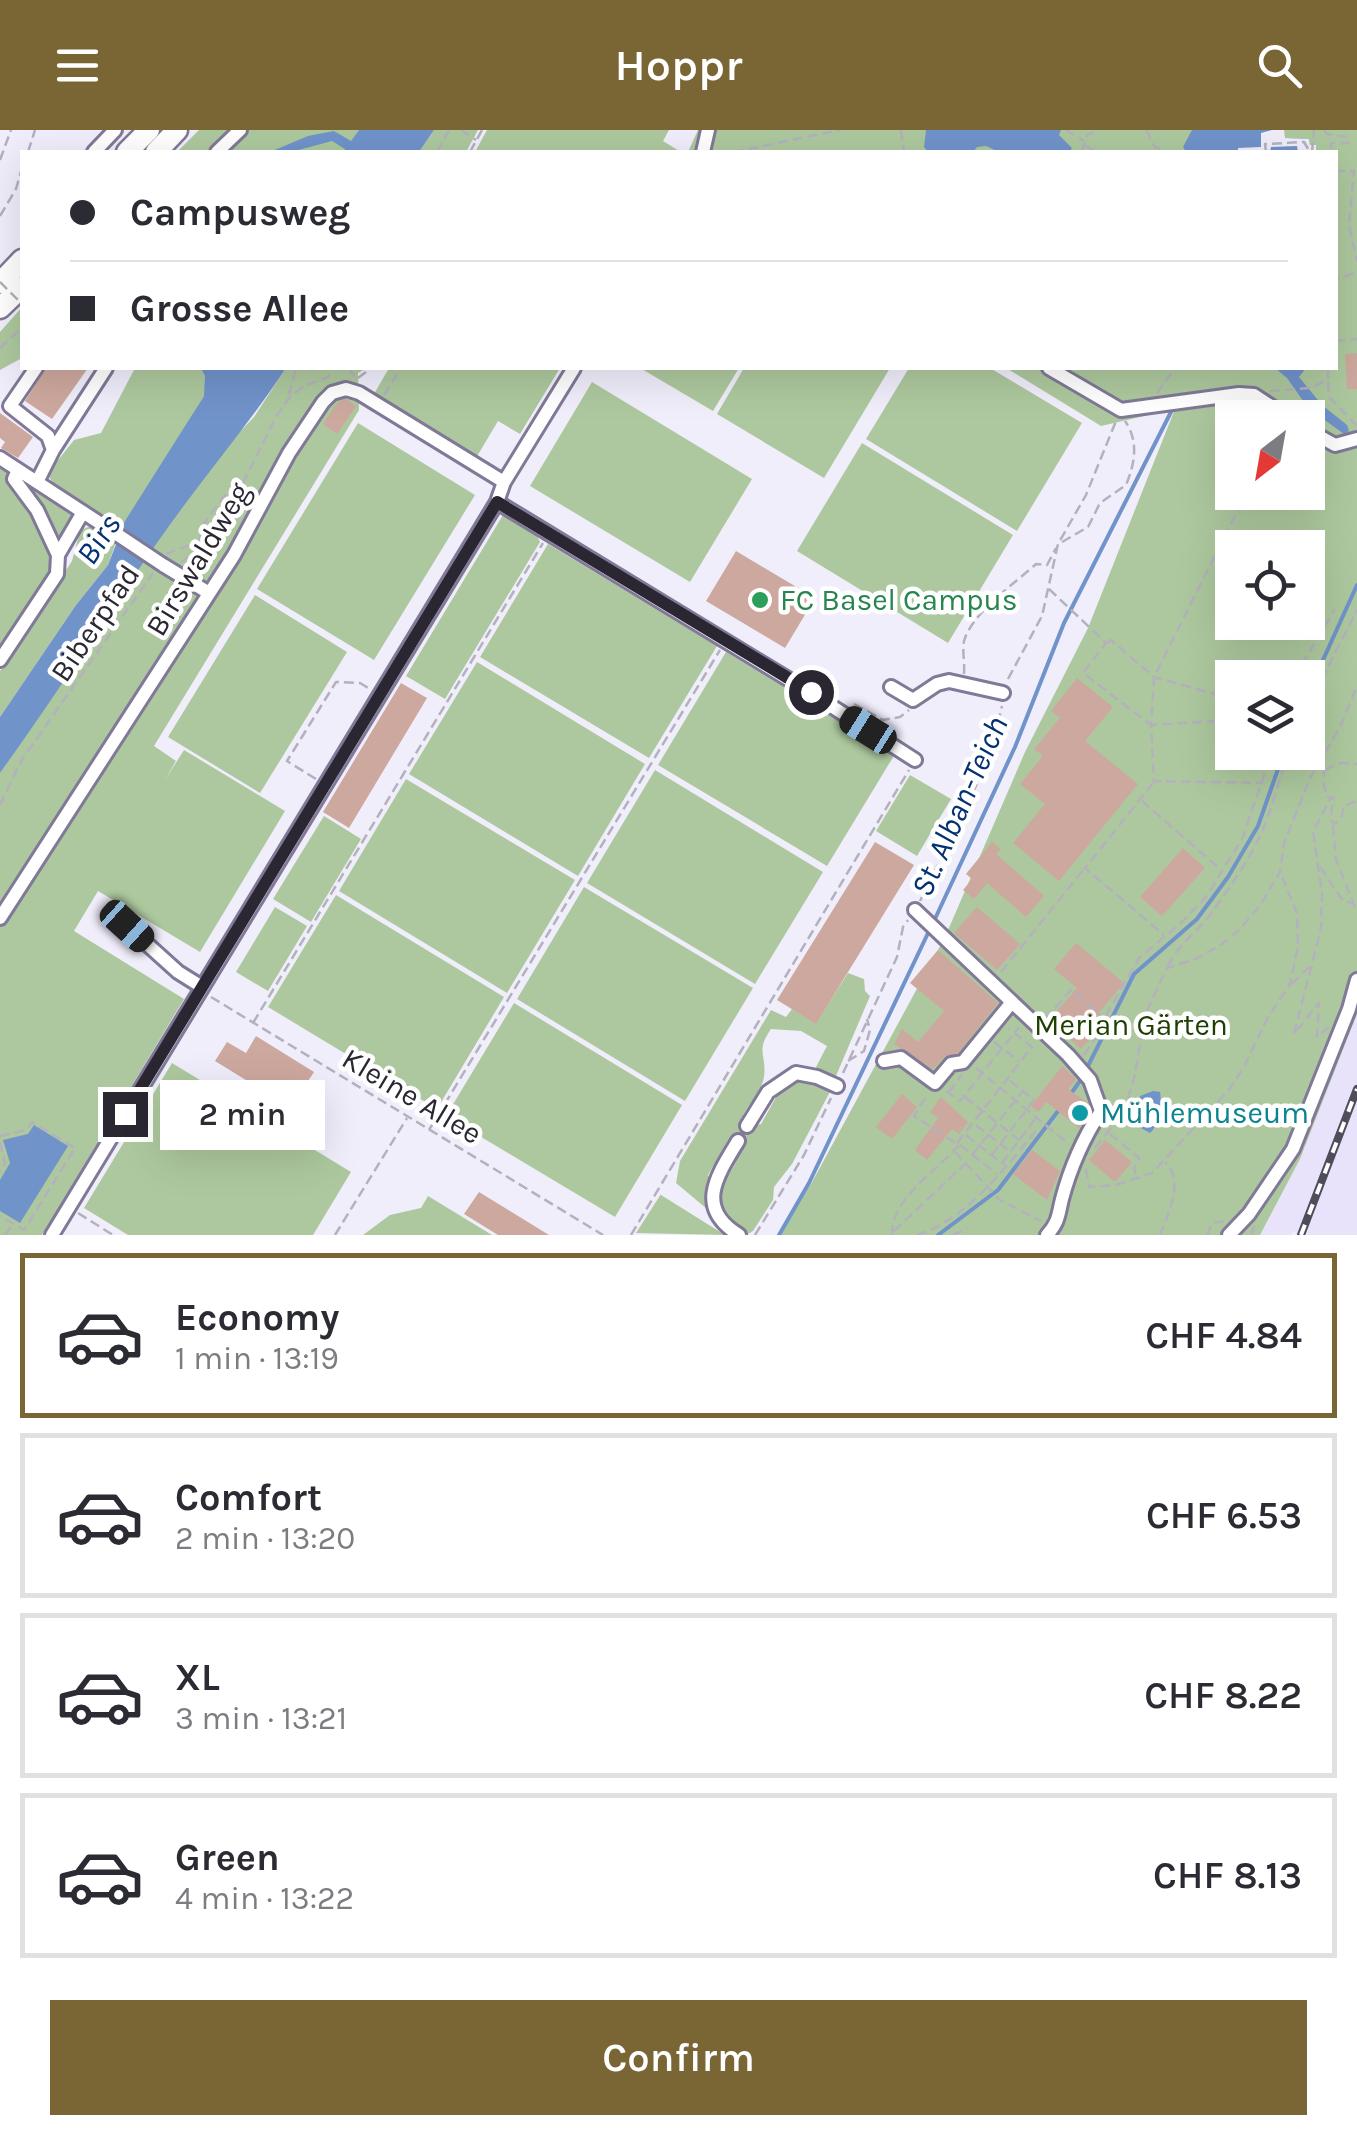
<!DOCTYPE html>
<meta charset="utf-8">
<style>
body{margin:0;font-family:Karla,sans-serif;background:#f7f7f7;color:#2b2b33;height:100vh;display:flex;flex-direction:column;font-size:38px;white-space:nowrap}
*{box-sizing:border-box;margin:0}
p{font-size:32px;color:#7c7c81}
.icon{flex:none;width:55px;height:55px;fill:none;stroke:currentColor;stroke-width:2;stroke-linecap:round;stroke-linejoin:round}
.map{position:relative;height:1105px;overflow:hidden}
.details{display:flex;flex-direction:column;background:#fff;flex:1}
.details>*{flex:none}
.hud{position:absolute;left:20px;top:20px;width:1318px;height:220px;border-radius:0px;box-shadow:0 10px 40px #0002;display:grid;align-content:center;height:220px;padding:0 50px;background:#fff}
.needle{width:65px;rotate:211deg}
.controls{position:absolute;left:1215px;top:270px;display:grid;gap:20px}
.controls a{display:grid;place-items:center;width:110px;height:110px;border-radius:0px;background:#fff;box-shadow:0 10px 40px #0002;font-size:50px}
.end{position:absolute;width:45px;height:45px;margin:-22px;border:12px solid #2a2733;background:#fff;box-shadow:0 0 0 5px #fff}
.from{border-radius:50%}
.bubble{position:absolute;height:70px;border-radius:0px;background:#fff;box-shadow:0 10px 40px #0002;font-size:32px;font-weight:600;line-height:70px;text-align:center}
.car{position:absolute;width:30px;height:60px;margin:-30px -15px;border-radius:12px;box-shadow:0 0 8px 2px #0007;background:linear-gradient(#222 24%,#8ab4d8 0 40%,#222 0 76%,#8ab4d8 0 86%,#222 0)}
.hud b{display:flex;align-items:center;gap:35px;height:95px;font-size:38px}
.hud b+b{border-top:2px solid #e1e1e2}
.hud i{width:25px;height:25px;background:#2b2b33}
ul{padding:18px 0 0;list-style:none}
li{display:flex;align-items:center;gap:30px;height:165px;margin:0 20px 15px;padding:0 30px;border:5px solid #e1e1e2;border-radius:0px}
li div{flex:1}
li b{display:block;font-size:38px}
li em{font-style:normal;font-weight:600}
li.selected{border-color:#7a6534}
li>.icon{width:90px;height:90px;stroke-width:1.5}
.primary-button{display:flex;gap:20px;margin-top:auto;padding:20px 50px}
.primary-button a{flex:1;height:115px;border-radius:0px;background:#7a6534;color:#fff;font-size:40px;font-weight:600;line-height:115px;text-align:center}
header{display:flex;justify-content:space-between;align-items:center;height:130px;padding:0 50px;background:#7a6534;color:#fff;font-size:45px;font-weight:600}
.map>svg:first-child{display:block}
.built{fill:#e8e3fb}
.green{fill:#adc89e;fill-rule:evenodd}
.water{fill:#7093ca}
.pier{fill:#f1eefc}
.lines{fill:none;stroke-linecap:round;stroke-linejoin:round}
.stream{stroke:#7093ca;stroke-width:4}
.building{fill:#cda89e}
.minor-casing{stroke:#807997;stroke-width:18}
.highway-casing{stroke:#807997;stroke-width:25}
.path{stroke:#b4b1be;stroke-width:2.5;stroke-dasharray:10 5;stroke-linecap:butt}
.minor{stroke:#fff;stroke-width:12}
.highway{stroke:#fff;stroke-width:20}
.rail-casing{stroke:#504d5a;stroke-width:8}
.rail{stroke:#fff;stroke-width:4;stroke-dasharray:11;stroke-linecap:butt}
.minor-bridge-casing{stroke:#807997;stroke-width:18;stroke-linecap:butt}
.path-bridge{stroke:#b4b1be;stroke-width:2.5;stroke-dasharray:10 5;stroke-linecap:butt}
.minor-bridge{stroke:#fff;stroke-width:12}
.route{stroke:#2a2733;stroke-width:12}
.leisure-dot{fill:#2e9e5b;stroke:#fff;stroke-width:4}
.culture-dot{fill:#0f9aa8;stroke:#fff;stroke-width:4}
.labels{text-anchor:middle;stroke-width:9;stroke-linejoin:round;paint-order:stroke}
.street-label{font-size:30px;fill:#2a2733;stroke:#fff}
.leisure-label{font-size:30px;fill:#27864d;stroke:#fff;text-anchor:start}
.park-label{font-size:30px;fill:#1d3f00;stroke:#fff}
.culture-label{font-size:30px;fill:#0d838f;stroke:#fff;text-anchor:start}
.water-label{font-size:32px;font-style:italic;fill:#033171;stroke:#fff}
</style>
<header><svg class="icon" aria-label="menu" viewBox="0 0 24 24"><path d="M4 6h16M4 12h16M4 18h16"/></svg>Hoppr<svg class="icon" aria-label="search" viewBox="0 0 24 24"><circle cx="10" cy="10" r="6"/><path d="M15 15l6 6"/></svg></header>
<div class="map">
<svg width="1357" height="1105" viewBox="0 0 1357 1105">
<rect width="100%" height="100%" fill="#f1eefc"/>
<!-- built -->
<path class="built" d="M1357,884V1105H1297L1294,1101L1291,1105H1260L1300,1029Z"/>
<!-- green -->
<path class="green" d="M199,0H359L344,22H177Z
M434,0H478L466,22H419Z
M487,0H669L663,11L681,22H475Z
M698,0H1357V884L1300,1029L1260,1105H779L811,1054L945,807L1025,622L1088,498L1175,279L1101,296L1006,238H1335V22H688ZM1232,288H1308V362H1232ZM1232,418H1308V492H1232ZM1232,548H1308V622H1232Z
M22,177V228L0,240V202Z
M135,238H227L204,266L122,400L56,357L47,344L74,310L101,303Z
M286,238H367L358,243L359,280L154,616L176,631L165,650L184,620L285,681L200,822L98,761L74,801L184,869L42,1105H0V643L156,413L225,317L254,287Z
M389,238H560L520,304L498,291L476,328L374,264Z
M640,238H739L713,281Z
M744,238H890L824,348L717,284Z
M909,238H990L1082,293L1017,401L866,309Z
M592,252L752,349L690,452L530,356Z
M358,293L475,365L374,530L257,459Z
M862,313L1013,405L948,513L797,421Z
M0,324L86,392L81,400L93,395L116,412L108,435L76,475L0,587V541L72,431L79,405L0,533Z
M503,385L536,404L540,412L445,569L406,546Z
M548,414L717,516L649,628L480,527Z
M255,465L347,522L260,663L168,607Z
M726,522L895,624L827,736L658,635Z
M477,532L645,634L578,746L409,644Z
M655,640L823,742L755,854L587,753Z
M910,645L951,669L917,726L876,701Z
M406,649L575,750L507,863L339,761Z
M324,686L361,709L311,792L273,769Z
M584,757L753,858L685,971L517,869Z
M336,765L504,867L437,979L268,877Z
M275,777L307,796L268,861L236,842Z
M848,843L864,849L865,861L870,866L836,946L815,939L827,916L801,901L771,899C755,922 767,924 764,947C762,960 749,974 743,985V991L749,997L761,994L783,955L798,947L832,958L792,1034L774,1057L773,1070L753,1101L748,1104L718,1082C717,1050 736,1043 742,1015L735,1010H728L708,1045L711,1050L707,1079L676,1053L680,1031L771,880L786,887L792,879L816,893Z
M514,873L682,975L615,1087L446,986Z
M172,933L351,1042L313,1105H128L84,1078Z
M661,1064V1065L725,1105L636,1103Z
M428,1066L492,1105H363L390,1085L421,1078Z"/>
<!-- water -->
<path class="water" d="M359,0H434L419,22H344L345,19L332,11L291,22H270L308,6L334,1L351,11Z
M926,0H1061L1059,5L1072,18L1069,22H999L986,16L977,17L973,22H928L924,17Z
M1192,0H1284V8L1309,9L1310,15H1316V21L1322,22H1186L1183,17Z
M201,238H286C247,297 200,351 159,410C105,487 55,567 0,643V587L76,475L108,435L125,391L204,266L205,246Z
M1275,238H1306L1299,247L1322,275L1347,295L1349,301L1344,304L1308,278L1287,248Z
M1153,961L1160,962C1162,972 1159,996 1150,1003L1137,996L1135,986L1141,978L1140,966Z
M34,995L68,1016L20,1093L0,1081V1050L10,1033L3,1010L28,1004Z"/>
<!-- pier -->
<path class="pier" d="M1272,0H1284L1285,8L1309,9L1310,15H1316V21L1322,22H1298L1297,16L1271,17L1270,22H1238V18L1261,17V3Z"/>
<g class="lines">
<!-- stream -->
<path class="stream" d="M1308,563L1357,455
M934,791L1015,617L1064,493L1173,278
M1086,940L1134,844L1197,789L1228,747L1258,696L1284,622
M1070,965L1082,948
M779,1105L809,1053L930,799
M938,1105L998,1060L1058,981"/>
</g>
<!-- building -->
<path class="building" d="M1357,223V259H1347L1345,224Z
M46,238H88L52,289L25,271Z
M346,269L356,276L337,304L323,294L338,272Z
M0,283L33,307L18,328L1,318L5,312L0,308Z
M736,421L815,468L785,518L706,471Z
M1077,548L1113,577L1085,611L1138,654L1059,751L1013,713L1045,674L1020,654L1043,626L1034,619L1060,588L1051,581Z
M401,553L427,568L349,698L323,682Z
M875,712L914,735L816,894L777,870Z
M992,712L1001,719L996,724L1044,766L1026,787L987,753L974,769L963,760L972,749L966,744Z
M1183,718L1205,738L1162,786L1140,767Z
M977,777L1020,814L997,840L954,803Z
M1076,813L1124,853L1094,888L1102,895L1081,919L1049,890L1077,858L1054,839Z
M938,820L998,873L958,923L944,927L933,939L894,914L902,899L918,912L944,881L910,853Z
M256,906L314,942L306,954L324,965L315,981L301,972L296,981L215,931L227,912L246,923Z
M1062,936L1076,949L1068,959L1088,973L1090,980L1079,998L1046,972L1038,982L1031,976Z
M902,964L917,977L892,1009L876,997Z
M941,967L968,992L959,1004L952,999L927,1030L915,1020L938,988L930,982Z
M1105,1010L1132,1032L1115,1052L1089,1030Z
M1032,1020L1060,1041L1047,1070L1013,1044Z
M479,1062L549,1105H498L464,1084Z"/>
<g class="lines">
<!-- minor casing -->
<g class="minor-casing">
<path id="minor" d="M94,22L115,0
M217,22L240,0
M703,22L708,0
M36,238L10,276L48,306L53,320L37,352
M1049,238L1121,280L1239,264L1254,265L1289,288
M1308,300L1335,315L1357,309
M53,320L106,238
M0,328L118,405
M18,340L14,349L37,380L58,425
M497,372L811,563L915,630
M163,435L209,463
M0,530L57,444L58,425L83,382
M891,557L913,570L937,554L949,551L1003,563
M915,780L1068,925L1090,950L1101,981C1084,1007 1070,1039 1062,1069C1058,1085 1059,1092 1047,1105
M0,788L234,425L289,323L323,272L332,263L346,259L359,263L504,352
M127,796L178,842L202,857
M884,931L901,928L935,953L951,934L963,932L1012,872
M747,996L768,962L796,943L817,947L837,956
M738,1011C716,1047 695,1078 739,1105
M52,1105L497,372L504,352L574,238
M1229,1105L1249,1084L1293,1019L1349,879L1357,850"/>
</g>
<!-- highway casing -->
<g class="highway-casing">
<path id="highway" d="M127,22L149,0
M156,22L177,0
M0,153L22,130
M0,178L22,157"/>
</g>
<!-- path -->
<path class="path" d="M461,0L476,10
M901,0L904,22
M1066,0L1084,11
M1146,0L1155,17L1167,22
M1324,0L1327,4L1348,7V13H1331V22
M1086,16L1097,22
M28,22L35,0
M437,22L449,0
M470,22L482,0
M734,22L840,0
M1082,22L1087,5L1098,0
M1266,22L1265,14L1304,12L1310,22
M1312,22L1314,0
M0,30L11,0
M1335,41H1354L1349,95L1357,131
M0,86L16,59L22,38
M1335,157L1338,149L1357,142
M1335,211L1357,209
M0,218L22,198
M348,238L356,248
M358,248L371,238
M1328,252L1329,267L1357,296
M1270,261L1310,258L1328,250V238
M1157,263L1175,238
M289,265L296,238
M384,265L401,238
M1062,412L1088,397L1100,373L1126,355C1135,333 1139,311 1125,291
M166,424L200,411L242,384
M181,432L197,422L203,395L224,366L242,355L277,285L290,267L304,256L328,247L332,238
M1049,459L1106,513L1083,543L1151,595L1154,651L1262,653
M1107,513L1111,510L1154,547L1232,569
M964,544C965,533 962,521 964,511C972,483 1014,454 1036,434L1047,435L1056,418
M1294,548L1335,479
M1008,549L1042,486L1058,414L1086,365L1116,291
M854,574L883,590L900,587L909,580
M1308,576L1357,480
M1232,590L1151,595L1154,547L1247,362
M1324,622V656L1328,668
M1325,640L1339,633L1357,634
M316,649L287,631L336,552L360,553L370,559
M1153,653L1085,738L1164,805
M1142,671L1219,738
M0,675L21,631L153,443
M1333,696L1336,730L1357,782
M1320,737L1343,771L1353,773
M920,771L991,625L1002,576
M1168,836C1178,814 1199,801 1212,782C1232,755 1256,720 1267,689C1275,667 1281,644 1289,622
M1001,842L1084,739
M1292,854L1311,835
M211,867L603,1105
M1045,889L1071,860L1103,888
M253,893L543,413
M1329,897L1317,907L1319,873L1294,904L1321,798L1322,764L1313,702L1331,667L1334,669L1330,689L1334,694L1341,689L1344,676L1357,671
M994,912L1019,931
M1084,925L1102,898L1104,889L1139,828L1181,793L1206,767L1242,709L1272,622
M848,931L864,921L870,900L867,889
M976,938L1070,1015
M843,943L897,827L903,797L908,790
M946,961L960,971L1019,897
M949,962L962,945
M965,967L1019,1010
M976,995L1009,1021
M429,1000L720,520
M1110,1004L1139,1028L1134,1039L1137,1046
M966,1005L1007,1037
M0,1006L26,1000L32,992L75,1018L24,1100L0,1086
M0,1012L5,1034L0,1042
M957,1013L1032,917L1008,898
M960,1015L997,1044
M1095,1018L1123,983L1134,949L1145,885L1167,838L1196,829L1222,814L1241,798L1261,774L1280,742L1284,714L1310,648L1340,597L1357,556
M955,1022L1000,1070L1041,1091
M972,1025L1023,961
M992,1025L1034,970L1008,949
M1002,1033L1036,988
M1086,1039L1089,1057L1116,1055L1152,1043L1229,960L1244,937L1267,889L1290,854L1298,816L1297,783L1280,742
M78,1083L113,1105
M894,1101L965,1034
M5,1105L13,1094
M335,1105L407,988
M631,1105L909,640
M755,1105L804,1025L831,968
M892,1105C891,1068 936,1042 959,1015L914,986L927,965
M917,1105C965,1090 1003,1041 1035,1002L1029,998
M953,1105L968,1098
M1160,1105C1168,1084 1185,1050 1165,1032
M1207,1105L1212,1093L1227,1091
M1251,1105L1255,1094"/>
<!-- minor -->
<use href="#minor" class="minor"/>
<!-- highway -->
<use href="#highway" class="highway"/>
<!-- rail casing -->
<g class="rail-casing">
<path id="rail" d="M1301,1105L1357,959"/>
</g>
<!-- rail -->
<use href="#rail" class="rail"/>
<!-- minor-bridge casing -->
<g class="minor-bridge-casing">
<path id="minor-bridge" d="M118,405L163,435"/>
</g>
<!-- path-bridge -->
<path class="path-bridge" d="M0,152L22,174"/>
<!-- minor-bridge -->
<use href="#minor-bridge" class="minor-bridge"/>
</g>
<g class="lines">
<!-- route -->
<path class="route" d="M125,984L497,372L811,562"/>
</g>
<!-- markers -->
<circle class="leisure-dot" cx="760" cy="470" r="10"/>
<circle class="culture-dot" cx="1080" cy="983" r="10"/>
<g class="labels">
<!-- street labels -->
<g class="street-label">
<text transform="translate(198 429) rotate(-59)" y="10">Birswaldweg</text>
<text transform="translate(95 493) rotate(-56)" y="10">Biberpfad</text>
<text transform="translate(412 966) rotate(31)" y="10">Kleine Allee</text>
</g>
<!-- leisure labels -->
<g class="leisure-label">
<text x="780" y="480">FC Basel Campus</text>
</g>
<!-- park labels -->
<g class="park-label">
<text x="1131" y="905">Merian Gärten</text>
</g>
<!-- culture labels -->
<g class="culture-label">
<text x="1100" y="993">Mühlemuseum</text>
</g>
<!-- water labels -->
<g class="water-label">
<text transform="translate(98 409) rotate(-56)" y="11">Birs</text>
<text transform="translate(959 676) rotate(-66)" y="11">St. Alban-Teich</text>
</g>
</g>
</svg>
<div class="controls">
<a><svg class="needle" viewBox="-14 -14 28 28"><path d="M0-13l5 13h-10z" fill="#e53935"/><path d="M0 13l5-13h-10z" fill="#7c7c81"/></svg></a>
<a><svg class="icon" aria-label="locate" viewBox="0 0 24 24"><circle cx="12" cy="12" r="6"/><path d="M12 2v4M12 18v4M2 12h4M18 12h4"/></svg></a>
<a><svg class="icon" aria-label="layers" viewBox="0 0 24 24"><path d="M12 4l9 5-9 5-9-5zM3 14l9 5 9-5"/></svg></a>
</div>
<i class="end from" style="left:811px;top:562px"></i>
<i class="end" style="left:125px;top:984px"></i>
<div class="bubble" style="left:160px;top:950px;width:165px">2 min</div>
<i class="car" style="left:868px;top:600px;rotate:302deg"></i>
<i class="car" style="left:127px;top:796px;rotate:132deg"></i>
<div class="hud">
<b><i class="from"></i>Campusweg</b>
<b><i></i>Grosse Allee</b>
</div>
</div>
<section class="details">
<ul>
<li class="selected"><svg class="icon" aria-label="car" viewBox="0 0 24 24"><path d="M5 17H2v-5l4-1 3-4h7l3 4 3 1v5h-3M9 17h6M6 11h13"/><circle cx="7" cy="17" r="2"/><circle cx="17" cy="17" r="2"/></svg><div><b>Economy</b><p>1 min · 13:19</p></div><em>CHF 4.84</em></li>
<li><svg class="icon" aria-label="car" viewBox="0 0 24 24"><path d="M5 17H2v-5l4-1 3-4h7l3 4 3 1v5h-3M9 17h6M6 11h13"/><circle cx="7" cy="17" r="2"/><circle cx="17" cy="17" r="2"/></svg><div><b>Comfort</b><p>2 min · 13:20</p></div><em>CHF 6.53</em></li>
<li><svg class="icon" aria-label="car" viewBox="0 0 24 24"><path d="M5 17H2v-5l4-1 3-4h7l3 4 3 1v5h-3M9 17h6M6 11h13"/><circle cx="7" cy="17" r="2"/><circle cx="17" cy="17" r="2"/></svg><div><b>XL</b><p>3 min · 13:21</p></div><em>CHF 8.22</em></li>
<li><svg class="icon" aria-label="car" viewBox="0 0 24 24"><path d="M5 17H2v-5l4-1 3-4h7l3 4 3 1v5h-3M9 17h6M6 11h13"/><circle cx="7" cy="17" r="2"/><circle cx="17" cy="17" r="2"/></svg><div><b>Green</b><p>4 min · 13:22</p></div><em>CHF 8.13</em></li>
</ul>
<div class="primary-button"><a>Confirm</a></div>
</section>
